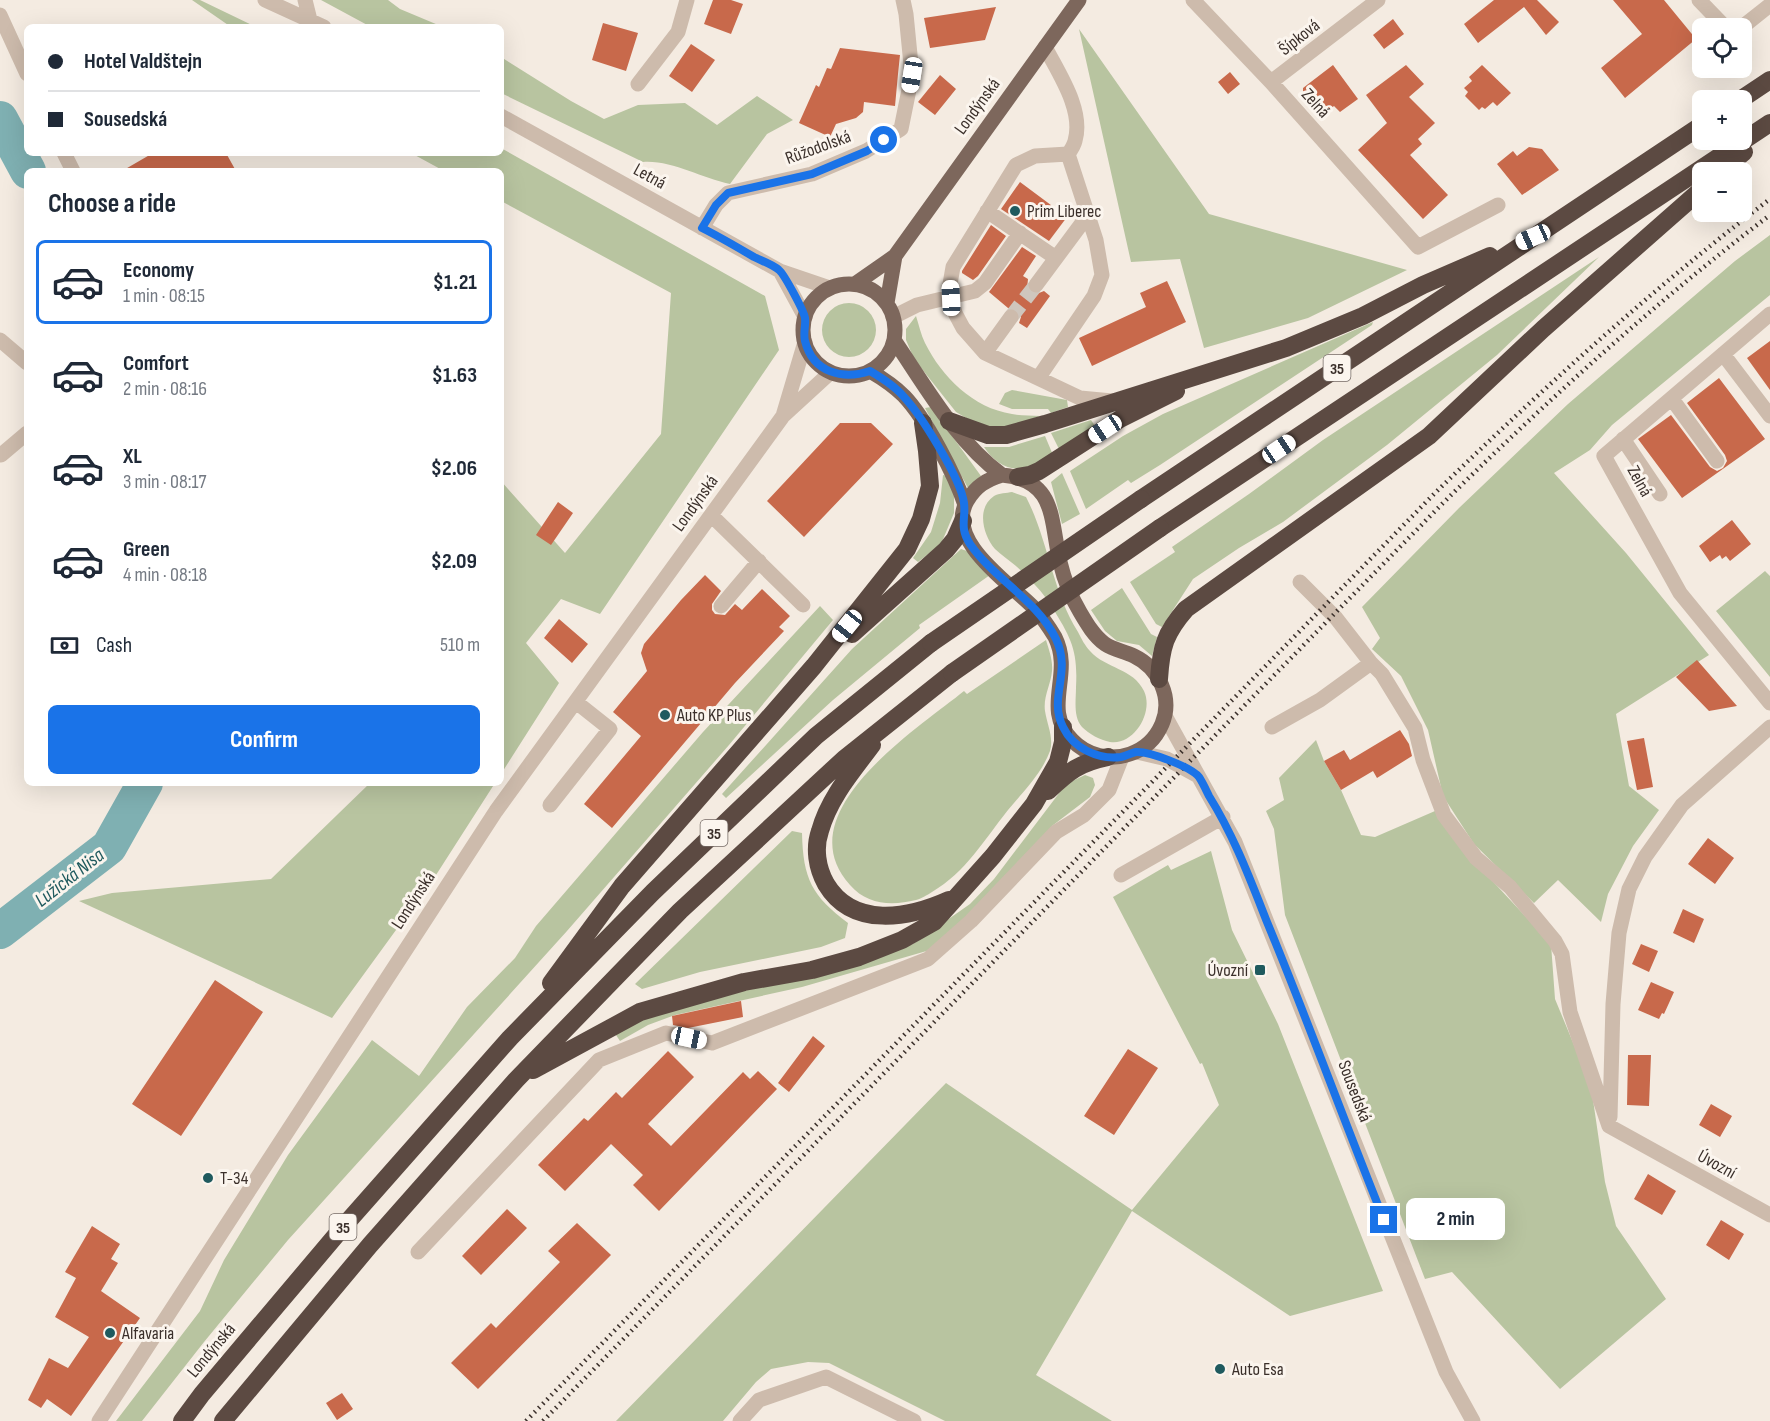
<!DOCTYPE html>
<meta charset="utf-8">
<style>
body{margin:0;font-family:"Sofia Sans Condensed",sans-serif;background:#f6f6f7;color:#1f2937;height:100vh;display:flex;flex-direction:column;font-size:22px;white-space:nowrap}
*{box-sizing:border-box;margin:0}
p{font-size:20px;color:#747a83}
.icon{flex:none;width:33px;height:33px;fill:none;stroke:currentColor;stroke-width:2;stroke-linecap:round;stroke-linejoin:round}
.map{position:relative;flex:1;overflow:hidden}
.sheet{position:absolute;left:24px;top:168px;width:480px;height:618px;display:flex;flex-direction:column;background:#fff;border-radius:9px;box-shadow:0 6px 24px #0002}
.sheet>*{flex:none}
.guide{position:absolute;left:24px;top:24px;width:480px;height:132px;border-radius:9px;box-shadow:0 6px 24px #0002;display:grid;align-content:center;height:132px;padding:0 24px;background:#fff}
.buttons{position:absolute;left:1692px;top:18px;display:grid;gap:12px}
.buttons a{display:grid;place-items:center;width:60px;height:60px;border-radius:9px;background:#fff;box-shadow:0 6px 24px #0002;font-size:30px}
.end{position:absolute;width:27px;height:27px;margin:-14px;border:8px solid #1a73e8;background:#fff;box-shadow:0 0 0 3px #fff}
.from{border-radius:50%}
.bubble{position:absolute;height:42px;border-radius:9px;background:#fff;box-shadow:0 6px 24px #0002;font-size:20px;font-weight:700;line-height:42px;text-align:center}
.car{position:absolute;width:18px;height:36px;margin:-18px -9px;border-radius:8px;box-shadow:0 0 4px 2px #0007;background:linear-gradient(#fff 24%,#345 0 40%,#fff 0 76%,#345 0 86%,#fff 0)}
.guide b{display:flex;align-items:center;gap:21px;height:57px;font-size:22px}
.guide b+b{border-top:2px solid #e0e1e3}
.guide i{width:15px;height:15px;background:#1f2937}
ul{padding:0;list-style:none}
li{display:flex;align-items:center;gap:18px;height:84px;margin:0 12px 9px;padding:0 12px;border:3px solid transparent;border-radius:9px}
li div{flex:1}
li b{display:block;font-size:22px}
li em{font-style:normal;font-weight:700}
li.active{border-color:#1a73e8}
li>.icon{width:54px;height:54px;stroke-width:1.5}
h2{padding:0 24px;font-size:27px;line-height:72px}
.pay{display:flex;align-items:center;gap:15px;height:66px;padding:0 24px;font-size:22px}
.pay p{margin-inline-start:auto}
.action{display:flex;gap:12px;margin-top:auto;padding:12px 24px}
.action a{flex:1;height:69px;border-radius:9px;background:#1a73e8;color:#fff;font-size:24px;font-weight:700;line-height:69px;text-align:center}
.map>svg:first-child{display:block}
.green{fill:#b8c4a0}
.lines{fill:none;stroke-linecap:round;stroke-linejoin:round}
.river{stroke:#7fb0b2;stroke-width:36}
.building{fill:#c8694b}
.minor-tunnel{stroke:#cfc6bd;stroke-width:15;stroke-dasharray:15 8;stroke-linecap:butt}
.minor{stroke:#cdbbac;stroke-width:15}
.major{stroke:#7d675c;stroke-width:15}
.highway{stroke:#5c4a42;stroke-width:18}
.rail{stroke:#3b302b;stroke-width:4.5;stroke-dasharray:1.5 4.5;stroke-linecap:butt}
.highway-bridge{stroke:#5c4a42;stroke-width:18}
.route{stroke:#1a73e8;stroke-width:8}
.poi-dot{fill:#1f5a5e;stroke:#fbf5ee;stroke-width:2}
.labels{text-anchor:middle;stroke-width:6;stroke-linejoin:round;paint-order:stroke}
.shield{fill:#fbf5ee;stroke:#756b66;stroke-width:1.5}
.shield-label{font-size:16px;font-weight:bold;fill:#3b302b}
.street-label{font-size:18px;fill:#3b302b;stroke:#fbf5ee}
.poi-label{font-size:18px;fill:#3b302b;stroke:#fbf5ee;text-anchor:start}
.water-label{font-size:20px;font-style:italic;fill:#1f5a5e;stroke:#fbf5ee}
</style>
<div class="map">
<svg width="1770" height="1421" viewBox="0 0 1770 1421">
<rect width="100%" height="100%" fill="#f4ebe1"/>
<!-- green -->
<path class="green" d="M192,0H200L256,27H231Z
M321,0H388L400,9L443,27H371Z
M1079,29L1209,214L1407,270L1308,318L1204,348L1180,259L1131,262Z
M501,57L571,101L604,119L638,105L685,103L717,125L757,96L793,120L767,134L730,184C701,178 672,160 643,162L501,93Z
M501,148L765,296L779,350L600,614L561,599L526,643L559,683L501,774V481L565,553L661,434L671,293L501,201V171H444L411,153H501Z
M1770,235V295L1612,425L1590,450L1554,473L1626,553L1709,655L1616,714L1629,786L1659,810L1633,846L1608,894L1601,922L1558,880L1534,903L1474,844L1443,796L1428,730L1401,676L1372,649L1380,638L1362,607L1459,508L1568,404L1735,261Z
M1599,257L1497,355L1387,445L1283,522L1239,548L1193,579L1162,627L1156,624L1130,582L1175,552L1172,547L1249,494L1323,440Z
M822 330a27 27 0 1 1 54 0a27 27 0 1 1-54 0Z
M916,316C919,325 921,335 925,343C942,377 973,408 1012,414C1021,416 1031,415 1040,416L1015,425L993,428L973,422L956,412L914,359L906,340V329Z
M1373,322L1372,325L1160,465L1131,483L1128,480L1086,509L1070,471L1123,436L1163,414Z
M1012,390L1067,400L1068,407L1051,413L1048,409H1012L999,404L1005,393Z
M931,407L981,476L968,488L925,408Z
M1091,420L1095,426L1060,451L1051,433Z
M1045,436L1053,455C1045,459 1035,466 1026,468C1008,472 993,461 984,447H1009Z
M1062,473L1080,514L1062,524L1051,482Z
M943,475L947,476L954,490V513L941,544L918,562L913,558L931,532L940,503Z
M1012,492L1026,497C1048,539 1052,591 1078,632C1081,638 1085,646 1090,651C1106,669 1133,668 1144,691C1154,712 1134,746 1110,742C1100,740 1089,734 1082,727C1073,717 1076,700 1076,687C1078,650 1071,638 1052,607C1043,592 1029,578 1016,566C1009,560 1001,555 995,549C983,535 976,508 994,496C999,493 1007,493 1012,492Z
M961,549L970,552L990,575L919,625L920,628L833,700L726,798L722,794L852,649Z
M1765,571L1770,576V677L1716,611Z
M1122,588L1151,634L1157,637L1152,656L1139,645L1117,641L1105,631L1091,610Z
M820,606L833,620L729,745L567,931L288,1240L204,1342L142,1421H116L200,1311L224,1260L288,1155L372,1040L419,1076L467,1007L515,958L536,926L703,732Z
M1046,640C1049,650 1053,661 1052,671C1051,684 1043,697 1045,711C1047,724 1054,738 1050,751C1042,773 1023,792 1008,810C984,840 966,872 932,892C927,895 921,899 916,900C892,906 867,905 850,885C785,813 916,730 964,691L967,694Z
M1316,740L1324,761L1341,790L1361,835L1375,837L1435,811L1486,874L1551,944L1555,999L1591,1086L1605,1182L1616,1226L1666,1299L1560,1389L1452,1272L1425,1279L1285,915L1274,829L1266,811L1284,800L1279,778Z
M1085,775L1093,778L1095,785L1090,797L1052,826L1009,879L930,950L802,987L675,1015L648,1025L620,1041L614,1032L669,1007L867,961L913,944L970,904L994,879L1066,784Z
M370,783H495L436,875L332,1018L79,901L112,893L271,879Z
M792,831L802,833C803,879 812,896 848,923L845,938L821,947L700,972L642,989L635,984Z
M1211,851L1232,930L1278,1024L1383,1291L1290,1316L1132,1211L1036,1375L1112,1421H945L829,1363L808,1362L771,1369L756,1382L723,1421H616L946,1083L1132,1210L1219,1105L1202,1063L1200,1064L1113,897L1168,865L1171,870Z"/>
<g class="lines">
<!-- river -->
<path class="river" d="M0,119L28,171
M0,931L109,847L145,783"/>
</g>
<!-- building -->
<path class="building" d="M713,0H731L743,4L731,34L704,24Z
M1494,0H1537L1559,22L1546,35L1524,7L1478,43L1464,24Z
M1613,0H1664L1696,39L1625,98L1601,68L1642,34Z
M996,7L985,40L930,48L924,18Z
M1393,19L1404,34L1384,49L1373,35Z
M603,23L638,33L626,71L592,60Z
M691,44L715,60L692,92L669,76Z
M840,48L900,55L898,74L895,106L864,102L863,112L856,118L836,124L830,137L799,123L816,85L819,87L827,68L831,69Z
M1333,65L1358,99L1340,112L1334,106L1321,116L1303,96V88Z
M1406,65L1424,84L1409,97L1435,123L1418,139L1422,144L1410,155L1448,195L1423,219L1358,150L1387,123L1366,95Z
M1482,65L1511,93L1497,106L1493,102L1485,109L1482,107L1479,110L1465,96L1468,92L1464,88L1472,81L1469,77Z
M1230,72L1240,84L1228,94L1218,82Z
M940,75L956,89L935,115L918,102Z
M1529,147L1542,149L1559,170L1522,195L1497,164L1513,151L1517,156Z
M153,153H226L236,171H122Z
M1020,182L1067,217L1049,241L1001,209Z
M991,225L1006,236L978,276L973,280L962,273V271Z
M1022,247L1036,256L1023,276L1028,279L1027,289L1034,295L1044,291L1050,296L1027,328L1019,323L1021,317L1017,309L1008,308L989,292Z
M1167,281L1186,322L1092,366L1079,338L1146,307L1140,293Z
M1770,341V390L1747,358Z
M1719,378L1765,439L1682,498L1638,439L1671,415L1710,467L1717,471L1723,468L1727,461L1725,455L1687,403Z
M840,423H871L893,444L804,537L767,501Z
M558,502L573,513L551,545L536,535Z
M1732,520L1751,544L1730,561L1726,556L1722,559L1720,555L1710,562L1699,546Z
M705,575L721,591L712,604V610L715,614L725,615L735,604L742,610L762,589L790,616L779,627L784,631L735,683L612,828L584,804L641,736L613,712L647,671L641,653L644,644L681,600Z
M559,619L588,644L572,663L544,638Z
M1697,660L1737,706L1709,711L1676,677Z
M1400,730L1409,744L1412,756L1377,778L1373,771L1341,790L1324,761L1344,750L1350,760Z
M1644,738L1653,787L1637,790L1627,741Z
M1708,838L1734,858L1715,884L1688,864Z
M1683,909L1704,919L1694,943L1673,933Z
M1641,944L1658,951L1649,972L1632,964Z
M215,980L263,1012L181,1136L132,1104Z
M1651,982L1674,992L1664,1014L1662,1013L1659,1019L1638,1010Z
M741,1001L743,1017L688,1028L673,1025L672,1016Z
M813,1036L825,1046L789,1092L778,1083Z
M1128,1049L1158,1068L1114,1135L1084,1116Z
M668,1051L694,1077L648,1124L671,1146L743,1072L750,1079L758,1071L777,1089L659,1211L633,1185L643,1175L611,1144L565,1191L538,1165L584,1118L588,1121L616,1092L622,1098Z
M1628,1055H1651L1649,1106L1627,1105Z
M1711,1104L1732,1116L1720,1137L1699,1125Z
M1648,1174L1676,1191L1662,1215L1634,1199Z
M507,1209L527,1228L481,1275L462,1256Z
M1721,1220L1744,1234L1729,1260L1706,1245Z
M577,1223L611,1255L478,1389L451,1363L491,1323L496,1328L560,1262L548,1251Z
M92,1226L120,1244L111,1259L118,1263L101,1291L140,1318L71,1416L47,1399L41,1408L28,1400L49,1358L68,1368L89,1337L55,1317L76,1278L65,1272Z
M342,1393L353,1409L337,1420L326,1403Z"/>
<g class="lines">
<!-- minor-tunnel -->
<path class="minor-tunnel" d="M1011,317L1036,285"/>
<!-- minor -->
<path class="minor" d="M265,0L324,27
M305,0L310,20
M1193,0L1271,82L1418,247L1498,205
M1699,0L1726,28
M0,15L27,74
M1741,28L1770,5
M1045,47C1059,74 1084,110 1075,141C1074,145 1071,150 1068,154L1035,156L1016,165L953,267L950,284L951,298L955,313L963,328L985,353L1080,398L1112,401
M1271,82L1378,0
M638,84L678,32L687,0
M501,116L780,271L830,288
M64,153L73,171
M987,211L1056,258
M702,228L716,205L728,193L812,174L866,151L901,129L912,75L906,14L903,0
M780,271L805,317
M1036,285L1088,215
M1770,314L1604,456L1680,593L1770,703
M893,317L917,305L975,291L985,283L1020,233
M0,340L27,363
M985,353L1011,317
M1723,354L1770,416
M1039,377L1094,296L1102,275L1096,240L1068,154
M1672,399L1717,461
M783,416L805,342
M1623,439L1660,494
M1,455L27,433
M712,516L803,605
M1300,582L1336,618L1371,663
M721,606L759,561
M1165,716L1235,842L1446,1372L1473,1421
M1272,727L1320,700L1371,663L1382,674L1415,728L1423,760L1444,815L1476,858L1510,887L1555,941L1562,954L1570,1012L1609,1126L1770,1215
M1137,752L1167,759L1198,776
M550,805L610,729L576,702
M1121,875L1223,817
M1610,1117L1613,1004L1619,933L1629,889L1645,857L1682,805L1770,727
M418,1252L599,1060L666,1033L712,1043L928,959L971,921L1056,832L1084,815L1109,790L1122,757
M99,1421L496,811L783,416L831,372
M740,1421L759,1400L826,1377L914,1421"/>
<!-- major -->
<path class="major" d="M855,284L895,256
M803 330a46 46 0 1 1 92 0a46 46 0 1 1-92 0Z
M887,303L895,256L1079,0
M894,340C926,387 956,441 1002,475
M870,371C882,378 894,386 904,396C926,419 955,475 965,505
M1002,475C1057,480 1050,520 1060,562C1064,579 1071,597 1080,612C1087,624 1094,636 1105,644C1114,650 1124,651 1134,656C1159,668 1173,698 1162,724C1156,738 1145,749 1130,754C1110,761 1087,756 1072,740C1041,708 1074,675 1055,637C1049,627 1042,617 1034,608C1011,584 944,541 967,501C976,486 986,480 1002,475Z"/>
<!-- highway -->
<path class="highway" d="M1740,100L1770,80
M1720,172L1744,152
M949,421L988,435H1006L1045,424L1286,348L1363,316L1423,285L1490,256
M1018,477L1030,475L1039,471L1120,419L1176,391
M1141,499L1702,125
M1160,528L1770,123
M852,634L946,550L955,539L963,521
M1159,679C1161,647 1165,633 1186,609L1429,436L1543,329L1702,189
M872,745C852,772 829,798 820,831C814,848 817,868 826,884C853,929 909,918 949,900
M1048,791C1069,771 1079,763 1108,757
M551,983L622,886L814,666L907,549L921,519L930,486L927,451L923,423
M533,1070L640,1012L744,982L812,970L859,957L902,940L934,922L993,856L1034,804L1058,762L1063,742V727
M182,1421L202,1394L343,1227L510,1038L653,892L816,736L931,643
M223,1421L370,1245L516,1080L680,911L844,759L952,673"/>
<!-- rail -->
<path class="rail" d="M526,1421L1435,493C1542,389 1652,289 1770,199
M543,1421L1443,503C1547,401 1654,303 1770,215"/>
<!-- highway-bridge -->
<path class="highway-bridge" d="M931,643L1141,499
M952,673L1160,528"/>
</g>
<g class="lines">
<!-- route -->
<path class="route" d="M884,140L867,151L812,174L728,193L716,205L702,228C720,237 737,247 754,257C762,261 772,264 779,270C784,274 804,311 805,318C806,325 803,333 805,341C813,373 843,380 870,371C882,378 895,386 904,397C921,415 961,479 964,503C966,519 959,527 970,544C994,579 1037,600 1056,639C1072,673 1048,697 1063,727C1073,748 1098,760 1121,757C1126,756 1131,753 1136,752C1149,751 1191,767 1199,777C1203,783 1206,790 1209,796C1234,836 1250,879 1267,922C1308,1021 1344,1121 1384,1220"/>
</g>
<!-- markers -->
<g class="poi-dot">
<circle cx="1015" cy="211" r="6"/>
<circle cx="665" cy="715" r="6"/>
<rect x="1254" y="964" width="12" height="12" rx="3"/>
<circle cx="208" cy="1178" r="6"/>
<circle cx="110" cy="1333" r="6"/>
<circle cx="1220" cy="1369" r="6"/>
</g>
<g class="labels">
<!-- shield labels -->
<g class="shield">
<rect x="1323.5" y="355" width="27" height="26" rx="4.5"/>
<rect x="700.5" y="820" width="27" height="26" rx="4.5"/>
<rect x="329.5" y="1214" width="27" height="26" rx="4.5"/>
</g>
<g class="shield-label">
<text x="1337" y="374">35</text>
<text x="714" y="839">35</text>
<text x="343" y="1233">35</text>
</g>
<!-- street labels -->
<g class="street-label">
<text transform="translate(1299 37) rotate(-38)" y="6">Šípková</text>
<text transform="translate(1316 103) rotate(48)" y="6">Zelná</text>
<text transform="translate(977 106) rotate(-54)" y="6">Londýnská</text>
<text transform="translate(818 147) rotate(-20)" y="6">Růžodolská</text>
<text transform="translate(650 176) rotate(29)" y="6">Letná</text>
<text transform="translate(1640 481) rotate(61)" y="6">Zelná</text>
<text transform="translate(695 503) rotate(-54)" y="6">Londýnská</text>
<text transform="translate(413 900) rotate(-57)" y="6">Londýnská</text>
<text transform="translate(1355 1091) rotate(69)" y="6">Sousedská</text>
<text transform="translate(1717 1164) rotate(29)" y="6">Úvozní</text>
<text transform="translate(211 1350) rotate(-50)" y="6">Londýnská</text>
</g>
<!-- poi labels -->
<g class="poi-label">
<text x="1027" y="217">Prim Liberec</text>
<text x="677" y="721">Auto KP Plus</text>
<text x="1248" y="976" text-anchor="end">Úvozní</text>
<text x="220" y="1184">T-34</text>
<text x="122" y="1339">Alfavaria</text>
<text x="1232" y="1375">Auto Esa</text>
</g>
<!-- water labels -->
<g class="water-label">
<text transform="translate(69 877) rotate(-38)" y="7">Lužická Nisa</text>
</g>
</g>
</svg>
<div class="buttons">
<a><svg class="icon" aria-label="locate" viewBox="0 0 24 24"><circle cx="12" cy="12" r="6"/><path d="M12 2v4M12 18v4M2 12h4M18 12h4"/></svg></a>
<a>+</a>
<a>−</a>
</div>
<i class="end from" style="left:884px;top:140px"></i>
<i class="end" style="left:1384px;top:1220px"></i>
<div class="bubble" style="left:1406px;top:1198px;width:99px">2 min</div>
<i class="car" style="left:912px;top:75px;rotate:189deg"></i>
<i class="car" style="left:1533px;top:237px;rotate:246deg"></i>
<i class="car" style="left:951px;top:298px;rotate:357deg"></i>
<i class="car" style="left:1105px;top:429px;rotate:237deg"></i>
<i class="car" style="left:1279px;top:449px;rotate:56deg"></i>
<i class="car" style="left:847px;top:626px;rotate:219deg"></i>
<i class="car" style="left:689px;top:1038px;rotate:102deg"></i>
<div class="guide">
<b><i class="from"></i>Hotel Valdštejn</b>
<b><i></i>Sousedská</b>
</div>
<section class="sheet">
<h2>Choose a ride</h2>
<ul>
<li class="active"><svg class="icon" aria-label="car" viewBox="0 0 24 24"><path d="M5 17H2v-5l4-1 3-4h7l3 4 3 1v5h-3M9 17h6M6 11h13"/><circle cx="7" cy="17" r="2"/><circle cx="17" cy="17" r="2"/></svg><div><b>Economy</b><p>1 min · 08:15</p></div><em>$1.21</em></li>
<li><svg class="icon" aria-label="car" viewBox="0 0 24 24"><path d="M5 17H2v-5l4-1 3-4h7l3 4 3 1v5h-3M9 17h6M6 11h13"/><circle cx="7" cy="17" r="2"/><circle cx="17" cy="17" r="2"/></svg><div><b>Comfort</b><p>2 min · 08:16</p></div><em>$1.63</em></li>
<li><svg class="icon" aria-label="car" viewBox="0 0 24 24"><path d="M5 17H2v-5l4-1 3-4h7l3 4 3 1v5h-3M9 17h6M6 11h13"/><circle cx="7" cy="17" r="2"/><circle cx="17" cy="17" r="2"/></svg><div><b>XL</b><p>3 min · 08:17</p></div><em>$2.06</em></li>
<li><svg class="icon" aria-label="car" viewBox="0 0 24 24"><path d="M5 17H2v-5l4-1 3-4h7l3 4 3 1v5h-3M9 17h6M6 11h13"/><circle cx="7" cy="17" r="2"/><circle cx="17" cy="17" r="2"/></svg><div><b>Green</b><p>4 min · 08:18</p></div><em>$2.09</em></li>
</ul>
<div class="pay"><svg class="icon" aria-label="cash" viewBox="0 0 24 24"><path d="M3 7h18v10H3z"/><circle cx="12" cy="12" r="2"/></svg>Cash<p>510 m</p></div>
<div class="action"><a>Confirm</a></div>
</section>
</div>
